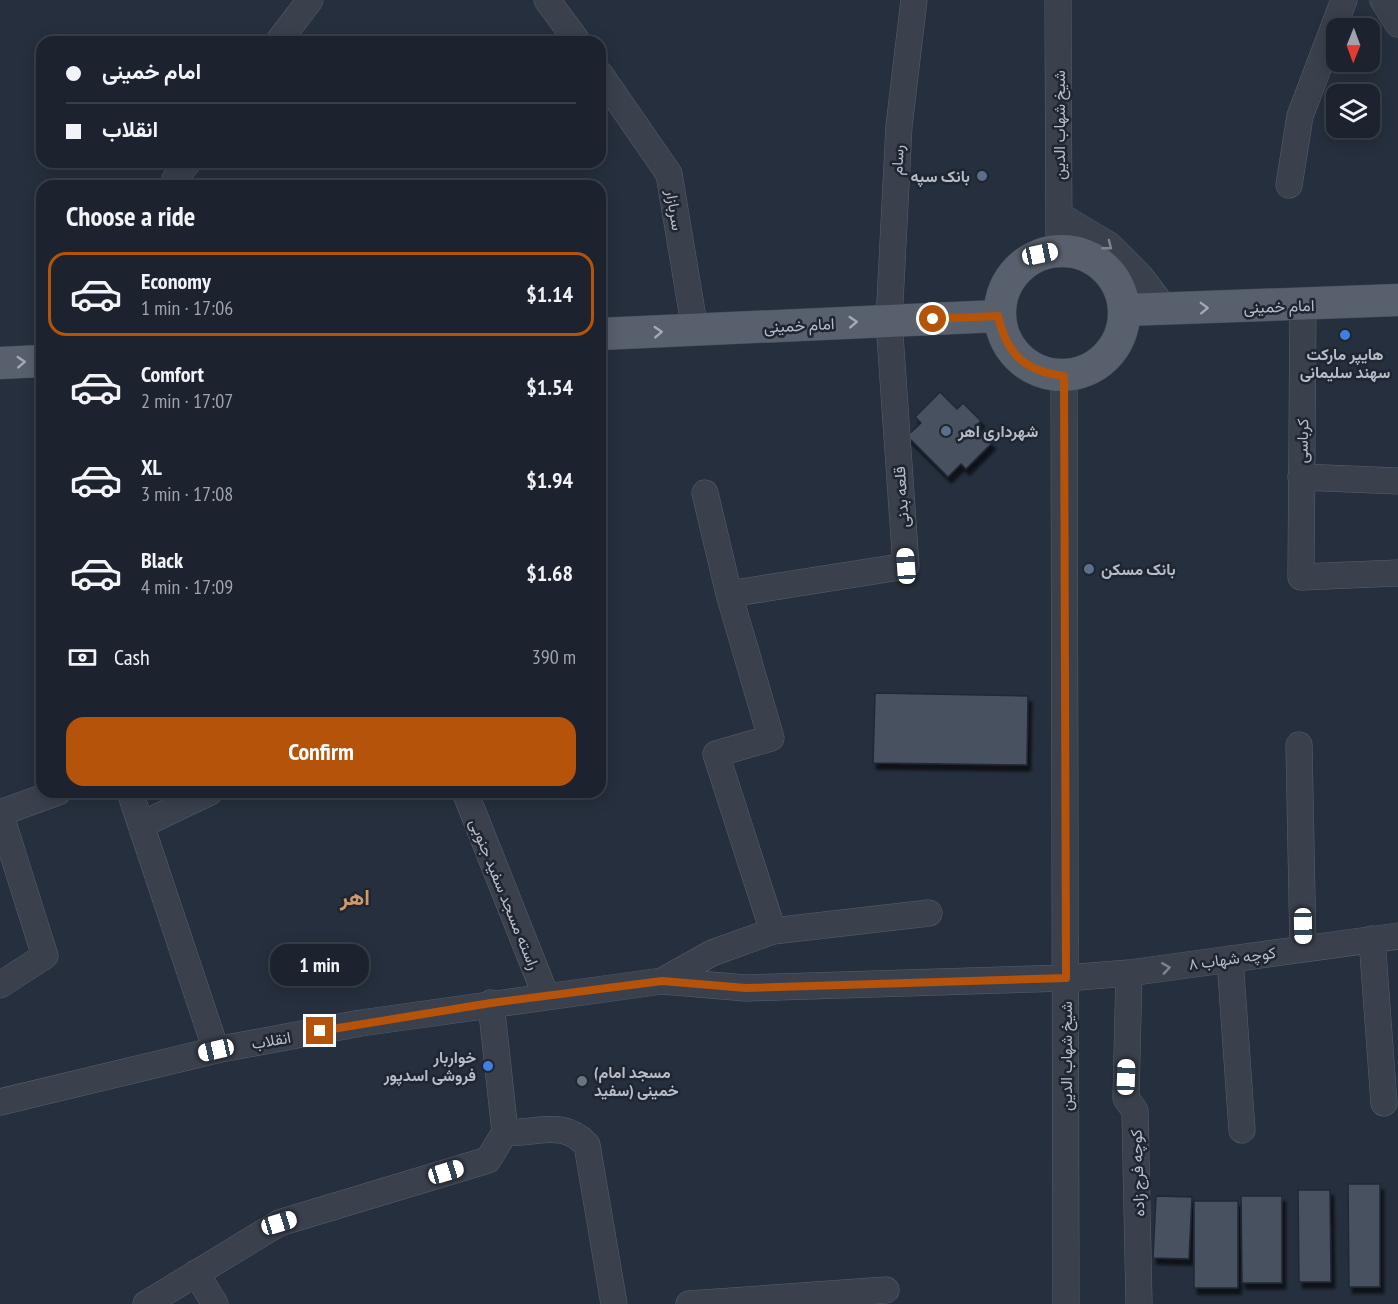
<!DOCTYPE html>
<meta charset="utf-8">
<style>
body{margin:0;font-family:"PT Sans Narrow",Vazirmatn,sans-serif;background:#252b36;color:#f1f3f6;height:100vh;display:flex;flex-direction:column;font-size:22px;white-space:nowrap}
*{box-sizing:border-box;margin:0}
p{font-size:20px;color:#a0a4aa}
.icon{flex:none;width:33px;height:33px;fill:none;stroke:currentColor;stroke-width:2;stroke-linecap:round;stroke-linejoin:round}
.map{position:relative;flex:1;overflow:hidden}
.side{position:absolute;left:36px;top:180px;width:570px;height:618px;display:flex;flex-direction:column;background:#1c232e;border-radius:18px;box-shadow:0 3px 15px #0003,0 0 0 2px #3a404a}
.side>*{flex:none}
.hud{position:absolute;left:36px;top:36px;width:570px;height:132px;border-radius:18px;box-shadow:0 3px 15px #0003,0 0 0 2px #3a404a;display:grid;align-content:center;height:132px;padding:0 30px;background:#1c232e}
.needle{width:39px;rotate:181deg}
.buttons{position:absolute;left:1326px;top:18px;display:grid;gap:12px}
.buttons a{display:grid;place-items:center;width:54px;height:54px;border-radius:12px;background:#1c232e;box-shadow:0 3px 15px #0003,0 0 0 2px #3a404a;font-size:30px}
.end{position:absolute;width:27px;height:27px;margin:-14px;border:8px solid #b45309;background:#fff;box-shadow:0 0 0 3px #fff}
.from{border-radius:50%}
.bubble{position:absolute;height:42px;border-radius:18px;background:#1c232e;box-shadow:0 3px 15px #0003,0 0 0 2px #3a404a;font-size:20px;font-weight:600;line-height:42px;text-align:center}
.car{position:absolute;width:18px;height:36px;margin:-18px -9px;border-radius:8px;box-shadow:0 0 4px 2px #0007;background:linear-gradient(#fff 24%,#345 0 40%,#fff 0 76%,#345 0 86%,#fff 0)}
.hud b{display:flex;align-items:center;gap:21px;height:57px;font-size:22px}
.hud b+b{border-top:2px solid #3a404a}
.hud i{width:15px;height:15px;background:#f1f3f6}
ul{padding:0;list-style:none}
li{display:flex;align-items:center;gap:18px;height:84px;margin:0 12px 9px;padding:0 18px;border:3px solid transparent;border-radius:18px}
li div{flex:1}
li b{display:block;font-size:22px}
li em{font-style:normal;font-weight:600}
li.active{border-color:#b45309}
li>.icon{width:54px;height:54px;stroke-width:1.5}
h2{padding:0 30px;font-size:27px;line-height:72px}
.pay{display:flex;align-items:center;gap:15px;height:66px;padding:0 30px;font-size:22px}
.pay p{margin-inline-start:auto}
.primary-button{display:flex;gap:12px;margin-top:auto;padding:12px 30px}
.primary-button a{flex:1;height:69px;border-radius:18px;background:#b45309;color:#fff;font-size:24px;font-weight:600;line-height:69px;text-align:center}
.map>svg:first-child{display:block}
.building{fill:#475161;stroke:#212834;stroke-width:1.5;filter:url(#shadow)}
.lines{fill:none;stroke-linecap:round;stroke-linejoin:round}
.minor-casing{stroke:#585f6b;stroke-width:27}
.major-casing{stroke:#434a56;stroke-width:33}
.minor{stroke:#3a414d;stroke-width:26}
.major{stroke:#58606d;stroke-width:32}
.oneway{stroke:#7e8591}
.oneway2{stroke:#a3aab6}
.route{stroke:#b45309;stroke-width:8}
.service-dot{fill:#5c6f8a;stroke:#1f2632;stroke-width:2}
.shop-dot{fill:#3f7fe0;stroke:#1f2632;stroke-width:2}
.worship-dot{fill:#6b7280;stroke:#1f2632;stroke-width:2}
.labels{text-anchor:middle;stroke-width:5;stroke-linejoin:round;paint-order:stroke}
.street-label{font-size:16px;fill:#b6bcc8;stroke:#1f2632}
.poi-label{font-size:16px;font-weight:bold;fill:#b6bcc8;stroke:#1f2632;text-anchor:start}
.district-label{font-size:22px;font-weight:bold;fill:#cf9a6a;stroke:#1f2632}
</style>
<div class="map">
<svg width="1398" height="1304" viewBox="0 0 1398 1304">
<defs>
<filter id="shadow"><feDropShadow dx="3.5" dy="6" stdDeviation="1.5" flood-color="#0009"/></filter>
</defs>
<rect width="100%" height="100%" fill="#262f3d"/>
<!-- building -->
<path class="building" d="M940,392L957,409L963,403L981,421L975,427L992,443L966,469L961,464L948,477L907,436L921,423L915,417Z
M875,693L1028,696L1027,765L873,763Z
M1348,1184H1380V1287H1349Z
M1298,1190H1330L1331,1282H1299Z
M1156,1196L1192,1197L1189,1259L1153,1258Z
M1241,1196H1282V1283H1242Z
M1194,1201H1238V1288H1194Z"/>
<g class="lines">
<!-- minor casing -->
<g class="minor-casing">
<path id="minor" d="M547,0L578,42
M1058,0L1059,250
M1383,0L1398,24
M278,42L310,0
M600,74L669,174L695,330
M1289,185L1300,116L1344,0
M180,186L175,179L188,162
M1059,215L1109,245L1140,276L1165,309
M1303,305L1301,577L1398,573
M1064,376L1066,1304
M1301,477L1398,481
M705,493L729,594L771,738L716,754L773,931
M729,594L906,566L889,321L899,126L914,0
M1299,745L1303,949
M130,792L216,1050
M465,792L546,996
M0,813L45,956L0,985
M0,813L58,792
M141,825L210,792
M1372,939L1384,1103
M1230,959L1242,1130
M1129,973L1126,1098L1135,1111L1139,1304
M662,981L712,953L773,931L929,913
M491,1003L505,1132C535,1135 562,1118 587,1145L614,1304
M0,1102L216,1050L361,1023L662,981L746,988L1066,978L1129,973L1398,936
M196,1273L215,1304
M146,1304L279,1223L488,1160L505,1132
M689,1304L886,1290"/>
</g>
<!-- major casing -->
<g class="major-casing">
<path id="major" d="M1000 313a62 62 0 1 1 124 0a62 62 0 1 1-124 0Z
M1125,310L1398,300
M600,334L998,316
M0,363L42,361"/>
</g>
<!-- minor -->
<use href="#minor" class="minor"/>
<!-- major -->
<use href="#major" class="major"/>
</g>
<!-- one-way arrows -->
<defs><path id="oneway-chevron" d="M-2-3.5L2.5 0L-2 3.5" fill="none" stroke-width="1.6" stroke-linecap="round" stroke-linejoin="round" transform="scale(1.5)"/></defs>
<g class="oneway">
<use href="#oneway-chevron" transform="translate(1108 246) rotate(38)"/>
<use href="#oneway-chevron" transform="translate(1166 968) rotate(-8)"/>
</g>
<g class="oneway2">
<use href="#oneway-chevron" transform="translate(1204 308) rotate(-2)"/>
<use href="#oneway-chevron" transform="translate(853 322) rotate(-3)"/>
<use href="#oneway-chevron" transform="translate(658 332) rotate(-3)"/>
<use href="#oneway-chevron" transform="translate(21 362) rotate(-3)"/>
</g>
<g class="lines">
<!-- route -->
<path class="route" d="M320,1031L491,1003L662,981L746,988L1066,978L1064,376C1025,371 1007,355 998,316L933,319"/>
</g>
<!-- markers -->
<g class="service-dot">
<circle cx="982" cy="176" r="6"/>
<circle cx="946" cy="431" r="6"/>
<circle cx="1089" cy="569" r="6"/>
</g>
<g class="shop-dot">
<circle cx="1345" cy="335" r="6"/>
<circle cx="488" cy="1066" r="6"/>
</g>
<circle class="worship-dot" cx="582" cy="1081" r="6"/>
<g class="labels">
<!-- street labels -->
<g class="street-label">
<text transform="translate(1059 125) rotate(-90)" y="6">شیخ شهاب الدین</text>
<text transform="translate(897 160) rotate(-87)" y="6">رسام</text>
<text transform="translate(675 210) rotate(81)" y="6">سربازار</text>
<text transform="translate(1279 306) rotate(-2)" y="6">امام خمینی</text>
<text transform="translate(799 325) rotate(-3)" y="6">امام خمینی</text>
<text transform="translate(1302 441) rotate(-89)" y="6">کرباسی</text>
<text transform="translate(901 497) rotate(-94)" y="6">قلعه بدنی</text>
<text transform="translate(505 894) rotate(68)" y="6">راسته مسجد سفید جنوبی</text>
<text transform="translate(1232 958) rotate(-8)" y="6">کوچه شهاب ۸</text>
<text transform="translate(271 1040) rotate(-10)" y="6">انقلاب</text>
<text transform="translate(1066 1056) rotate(-90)" y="6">شیخ شهاب الدین</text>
<text transform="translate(1137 1173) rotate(-92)" y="6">کوچه فرج زاده</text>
</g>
<!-- poi labels -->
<g class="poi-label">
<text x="970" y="182" text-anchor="end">بانک سپه</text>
<text x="1345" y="360" text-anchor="middle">هایپر مارکت<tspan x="1345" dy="18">سهند سلیمانی</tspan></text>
<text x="958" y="437">شهرداری اهر</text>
<text x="1101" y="575">بانک مسکن</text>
<text x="476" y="1063" text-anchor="end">خواربار<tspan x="476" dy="18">فروشی اسدپور</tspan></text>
<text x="594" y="1078">(مسجد امام<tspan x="594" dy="18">خمینی (سفید</tspan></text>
</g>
<!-- district labels -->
<g class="district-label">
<text x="355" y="905">اهر</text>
</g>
</g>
</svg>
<div class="buttons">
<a><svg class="needle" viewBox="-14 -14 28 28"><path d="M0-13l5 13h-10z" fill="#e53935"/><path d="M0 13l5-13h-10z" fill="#a0a4aa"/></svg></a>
<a><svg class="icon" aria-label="layers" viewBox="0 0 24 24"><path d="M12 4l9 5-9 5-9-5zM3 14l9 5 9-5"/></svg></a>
</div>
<i class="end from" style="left:933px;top:319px"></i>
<i class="end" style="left:320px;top:1031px"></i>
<div class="bubble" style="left:270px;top:944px;width:99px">1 min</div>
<i class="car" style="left:1040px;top:254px;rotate:78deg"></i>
<i class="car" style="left:906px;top:566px;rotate:356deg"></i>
<i class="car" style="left:1303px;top:926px;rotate:179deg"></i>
<i class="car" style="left:216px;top:1050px;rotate:257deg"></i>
<i class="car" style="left:1126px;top:1077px;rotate:2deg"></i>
<i class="car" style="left:446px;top:1172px;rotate:73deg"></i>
<i class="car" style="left:279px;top:1223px;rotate:73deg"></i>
<div class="hud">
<b><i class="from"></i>امام خمینی</b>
<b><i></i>انقلاب</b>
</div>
<section class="side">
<h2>Choose a ride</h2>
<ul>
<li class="active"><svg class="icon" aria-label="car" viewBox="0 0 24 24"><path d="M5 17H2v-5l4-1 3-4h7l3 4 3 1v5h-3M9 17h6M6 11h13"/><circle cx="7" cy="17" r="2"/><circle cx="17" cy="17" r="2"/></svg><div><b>Economy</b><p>1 min · 17:06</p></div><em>$1.14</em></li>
<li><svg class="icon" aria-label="car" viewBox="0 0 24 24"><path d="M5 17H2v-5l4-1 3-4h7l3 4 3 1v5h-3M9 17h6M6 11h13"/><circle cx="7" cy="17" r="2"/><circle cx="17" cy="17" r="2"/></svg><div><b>Comfort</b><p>2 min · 17:07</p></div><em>$1.54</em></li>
<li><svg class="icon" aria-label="car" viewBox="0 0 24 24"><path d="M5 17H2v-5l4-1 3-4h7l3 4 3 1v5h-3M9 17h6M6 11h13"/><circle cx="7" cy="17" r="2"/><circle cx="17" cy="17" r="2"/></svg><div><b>XL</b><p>3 min · 17:08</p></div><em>$1.94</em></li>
<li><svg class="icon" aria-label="car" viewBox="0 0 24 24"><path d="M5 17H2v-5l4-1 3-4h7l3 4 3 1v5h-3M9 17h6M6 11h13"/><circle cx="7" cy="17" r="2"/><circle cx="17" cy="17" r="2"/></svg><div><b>Black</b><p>4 min · 17:09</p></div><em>$1.68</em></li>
</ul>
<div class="pay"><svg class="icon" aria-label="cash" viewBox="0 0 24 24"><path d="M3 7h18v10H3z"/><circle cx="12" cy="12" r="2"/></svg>Cash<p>390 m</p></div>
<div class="primary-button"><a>Confirm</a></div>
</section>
</div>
